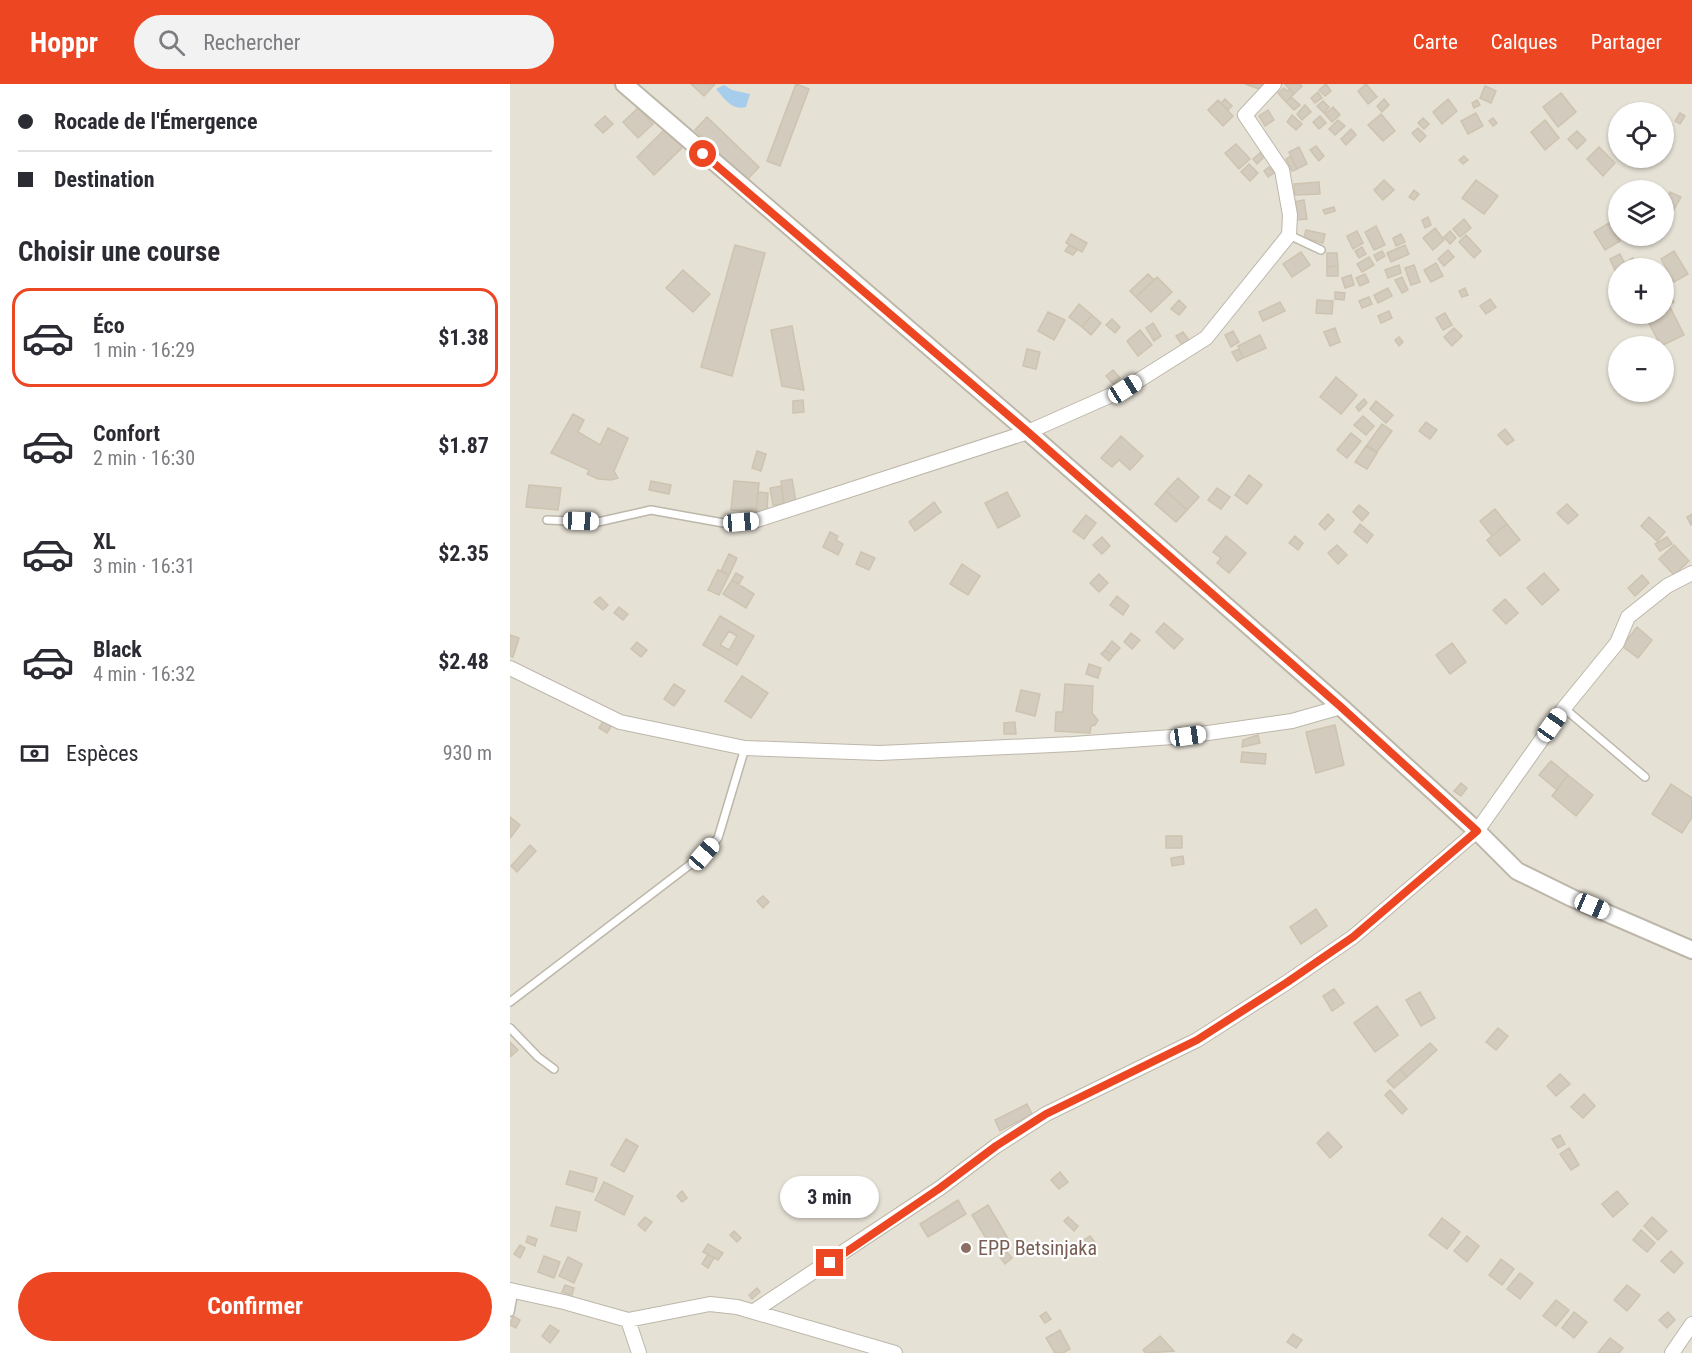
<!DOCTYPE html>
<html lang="fr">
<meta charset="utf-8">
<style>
body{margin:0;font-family:"Roboto Condensed",sans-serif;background:#f2f2f3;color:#2b2b33;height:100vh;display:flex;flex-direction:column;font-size:22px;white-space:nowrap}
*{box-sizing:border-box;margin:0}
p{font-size:20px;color:#7c7c81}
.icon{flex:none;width:33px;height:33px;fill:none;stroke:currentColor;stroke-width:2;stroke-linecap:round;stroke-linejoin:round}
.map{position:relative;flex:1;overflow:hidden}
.drawer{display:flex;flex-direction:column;background:#fff;width:510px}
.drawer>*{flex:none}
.banner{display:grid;align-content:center;height:132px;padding:0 18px;background:#fff}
.controls{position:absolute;left:1098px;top:18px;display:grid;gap:12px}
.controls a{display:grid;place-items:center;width:66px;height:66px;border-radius:50%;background:#fff;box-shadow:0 2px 4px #0004;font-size:30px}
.end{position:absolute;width:27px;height:27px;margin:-14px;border:8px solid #ec4623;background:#fff;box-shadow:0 0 0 3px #fff}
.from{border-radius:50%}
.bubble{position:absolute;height:42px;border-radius:21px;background:#fff;box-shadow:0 2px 4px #0004;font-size:20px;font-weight:700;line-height:42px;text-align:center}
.car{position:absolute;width:18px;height:36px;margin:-18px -9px;border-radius:8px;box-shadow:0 0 4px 2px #0007;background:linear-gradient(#fff 24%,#345 0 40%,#fff 0 76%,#345 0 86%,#fff 0)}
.banner b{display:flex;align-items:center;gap:21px;height:57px;font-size:22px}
.banner b+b{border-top:2px solid #e1e1e2}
.banner i{width:15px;height:15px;background:#2b2b33}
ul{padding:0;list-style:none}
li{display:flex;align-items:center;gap:18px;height:99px;margin:0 12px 9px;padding:0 6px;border:3px solid transparent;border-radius:18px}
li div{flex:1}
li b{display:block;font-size:22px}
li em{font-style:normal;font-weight:700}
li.current{border-color:#ec4623}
li>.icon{width:54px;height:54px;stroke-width:1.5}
h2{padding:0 18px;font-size:27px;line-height:72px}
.pay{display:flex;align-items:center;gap:15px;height:66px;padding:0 18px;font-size:22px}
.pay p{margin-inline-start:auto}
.primary-button{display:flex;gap:12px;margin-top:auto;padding:12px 18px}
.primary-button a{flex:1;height:69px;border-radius:36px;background:#ec4623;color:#fff;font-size:24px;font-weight:700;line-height:69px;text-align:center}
header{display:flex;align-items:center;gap:36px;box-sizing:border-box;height:84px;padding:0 30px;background:#ec4623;color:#fff}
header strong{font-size:28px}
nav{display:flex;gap:33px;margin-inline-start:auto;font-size:21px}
.search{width:420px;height:54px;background:#f2f2f3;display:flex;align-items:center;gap:15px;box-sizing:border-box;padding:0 21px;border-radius:33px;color:#7c7c81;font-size:22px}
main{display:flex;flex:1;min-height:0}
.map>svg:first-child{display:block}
.residential{fill:#e6e1d5;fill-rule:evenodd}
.water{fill:#a6cdeb}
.building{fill:#d3cbbd;stroke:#cdc3b0;stroke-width:1.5;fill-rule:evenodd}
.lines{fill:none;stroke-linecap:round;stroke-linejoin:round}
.service-casing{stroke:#bdb7aa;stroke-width:10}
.minor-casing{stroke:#bdb7aa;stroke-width:16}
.tertiary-casing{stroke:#bdb7aa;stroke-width:20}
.service{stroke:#fff;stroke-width:7}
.minor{stroke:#fff;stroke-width:14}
.tertiary{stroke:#fff;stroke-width:16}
.route{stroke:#ec4623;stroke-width:8}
.education-dot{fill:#8d6e63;stroke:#fff;stroke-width:2}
.labels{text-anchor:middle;stroke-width:4.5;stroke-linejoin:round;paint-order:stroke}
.education-label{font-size:20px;fill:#785e54;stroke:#fff;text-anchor:start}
</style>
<header>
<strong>Hoppr</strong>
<div class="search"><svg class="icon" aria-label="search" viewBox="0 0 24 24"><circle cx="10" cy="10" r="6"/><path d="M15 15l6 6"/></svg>Rechercher</div>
<nav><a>Carte</a><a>Calques</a><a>Partager</a></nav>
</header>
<main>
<section class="drawer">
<div class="banner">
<b><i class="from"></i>Rocade de l'Émergence</b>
<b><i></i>Destination</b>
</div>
<h2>Choisir une course</h2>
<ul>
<li class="current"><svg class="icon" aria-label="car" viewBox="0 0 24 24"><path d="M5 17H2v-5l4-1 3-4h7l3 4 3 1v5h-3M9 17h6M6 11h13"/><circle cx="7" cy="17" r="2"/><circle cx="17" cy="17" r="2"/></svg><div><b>Éco</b><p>1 min · 16:29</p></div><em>$1.38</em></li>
<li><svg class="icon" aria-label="car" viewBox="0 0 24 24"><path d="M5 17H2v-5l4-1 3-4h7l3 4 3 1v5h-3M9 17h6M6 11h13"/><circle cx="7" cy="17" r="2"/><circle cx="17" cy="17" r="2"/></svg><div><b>Confort</b><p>2 min · 16:30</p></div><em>$1.87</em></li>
<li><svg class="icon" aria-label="car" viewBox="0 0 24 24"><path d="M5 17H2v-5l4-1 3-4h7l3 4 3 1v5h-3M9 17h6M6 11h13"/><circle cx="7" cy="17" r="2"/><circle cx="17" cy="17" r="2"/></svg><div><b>XL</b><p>3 min · 16:31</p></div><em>$2.35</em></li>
<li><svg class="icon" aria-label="car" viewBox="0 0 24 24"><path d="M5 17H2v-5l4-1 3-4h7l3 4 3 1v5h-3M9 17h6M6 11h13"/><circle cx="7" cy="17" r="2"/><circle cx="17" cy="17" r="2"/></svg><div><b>Black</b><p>4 min · 16:32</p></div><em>$2.48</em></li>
</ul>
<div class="pay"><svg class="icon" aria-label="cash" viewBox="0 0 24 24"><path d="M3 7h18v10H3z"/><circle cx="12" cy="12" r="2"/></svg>Espèces<p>930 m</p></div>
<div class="primary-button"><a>Confirmer</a></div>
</section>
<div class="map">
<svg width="1182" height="1269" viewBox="0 0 1182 1269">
<rect width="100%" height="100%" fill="#f2efe6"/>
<!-- residential -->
<path class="residential" d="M0,0H1182V1269H0ZM1108,28H1154V74H1108ZM1108,106H1154V152H1108ZM1108,184H1154V230H1108ZM1108,262H1154V308H1108Z"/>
<!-- water -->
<path class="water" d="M214,1L222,6L240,10L236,23C222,27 214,14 206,5Z"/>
<!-- building -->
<path class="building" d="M181,0H205L194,12Z
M286,0L299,5L270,82L257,77Z
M735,0H754L750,5Z
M775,0H789L792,2L784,10Z
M816,0L821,7L815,12L809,6Z
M856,0L867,13L858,20L848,7Z
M975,2L986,7L981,19L970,14Z
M774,4L777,7L780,5L784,10L776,18L768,9Z
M808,8L812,14L805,19L801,14Z
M1051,9L1066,28L1048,43L1033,23Z
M781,13L790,21L784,26L776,18Z
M715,15L722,22L718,26L711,19Z
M874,15L879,21L872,28L867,22Z
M938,15L947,27L932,40L923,28Z
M708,16L723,32L713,42L698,26Z
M967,16L970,21L964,24L962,19Z
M813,17L819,23L814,29L807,22Z
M795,21L801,28L792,36L787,30Z
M823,23L830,31L822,38L815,30Z
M128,24L143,40L128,54L113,38Z
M758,26L764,36L755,42L749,32Z
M966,29L973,42L958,50L951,37Z
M1170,29L1175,32L1170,40L1165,37Z
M871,30L885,47L873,57L858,41Z
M782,31L792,40L786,46L777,38Z
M95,32L103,40L93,49L85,41Z
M810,32L816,39L809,45L803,38Z
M197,33L249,83L237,96L185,46Z
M913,34L919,40L914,45L908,39Z
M983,34L987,39L983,42L979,37Z
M828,36L835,42L825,51L819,45Z
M1035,36L1049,54L1035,66L1021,48Z
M908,44L916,52L910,58L902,49Z
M155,45L173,63L144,91L127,73Z
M841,45L846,51L836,61L831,55Z
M1067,47L1076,56L1067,65L1058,55Z
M726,60L740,75L729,85L715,69Z
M806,62L814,72L809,77L800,66Z
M789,63L797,80L787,85L779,68Z
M1089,63L1105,79L1093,92L1077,75Z
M750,69L754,73L747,80L743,75Z
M781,72L787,85L782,87L776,75Z
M954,72L958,76L953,80L949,76Z
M739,80L748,89L740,97L731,88Z
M759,83L764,89L758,93L754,87Z
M874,96L884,106L873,116L864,106Z
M966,96L988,112L974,130L952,114Z
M809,98L810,110L785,111L784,100Z
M904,106L909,110L904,116L899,113Z
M1160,108L1171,113L1163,127L1154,122Z
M794,116L797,135L787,136L784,118Z
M824,123L825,127L815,130L813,126Z
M918,133L921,141L915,144L912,136Z
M954,135L961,144L950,153L943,145Z
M1099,139L1110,157L1095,166L1084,148Z
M866,142L875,161L864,166L855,148Z
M925,144L934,156L923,166L913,154Z
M796,146L815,150L813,159L794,154Z
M847,147L853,159L843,165L837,152Z
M940,147L946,154L940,160L934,153Z
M561,150L577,159L572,168L556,159Z
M891,150L895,158L886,162L883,154Z
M956,151L971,167L964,174L949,158Z
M225,161L255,169L222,292L191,283Z
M559,161L567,166L563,171L555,167Z
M895,161L899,170L881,178L877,169Z
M852,163L856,170L849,174L845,167Z
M938,166L944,173L934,182L928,175Z
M872,167L875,172L867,177L864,171Z
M1164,167L1178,190L1164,198L1151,175Z
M791,168L800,181L782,193L773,180Z
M817,169H827L828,182L817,183Z
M1110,170L1117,184H1108V193L1100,175Z
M859,173L864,181L852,188L847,180Z
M1123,174L1127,183L1117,184L1114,179Z
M926,179L933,192L921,198L914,186Z
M889,181L891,189L878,194L875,186Z
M904,181L910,198L901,201L895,184Z
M828,182V192H817V183Z
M173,186L200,210L183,228L156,204Z
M638,190L644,196L626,213L620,207Z
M855,190L859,198L850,202L846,194Z
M841,191L844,201L835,204L832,194Z
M647,193L662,208L641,228L626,213Z
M892,193L898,206L892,209L885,196Z
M878,204L882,212L868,219L864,211Z
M955,204L958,211L952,213L949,207Z
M825,208L835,209L834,216L825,215Z
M1159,210L1164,218L1159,221L1174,251L1151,262L1136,234L1133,236L1130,230H1154V213Z
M859,213L862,220L852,224L849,217Z
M980,215L986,223L976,230L970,222Z
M669,216L676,223L669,231L661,225Z
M807,216L823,217L822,230L806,229Z
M770,218L775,227L753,237L749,228Z
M569,220L582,231L572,243L559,233Z
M879,227L882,234L871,239L868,232Z
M538,228L555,236L544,256L528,247Z
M935,229L942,241L933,246L926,234Z
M582,231L591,239L581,251L572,243Z
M602,235L610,243L605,249L596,241Z
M643,239L651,252L644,257L636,244Z
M282,242L294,306L272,302L261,246Z
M825,244L830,258L820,262L814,248Z
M944,244L952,252L942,262L934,253Z
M630,246L642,261L628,272L617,257Z
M723,247L729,258L721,263L715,251Z
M673,248L679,256L672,261L666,252Z
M750,251L756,264L733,274L728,262Z
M889,253L893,258L889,262L885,256Z
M517,265L530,268L526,285L513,282Z
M729,265L733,274L727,277L722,268Z
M603,286L610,294L603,300L596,292Z
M826,293L847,311L831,330L810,313Z
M854,315L857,319L849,327L846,323Z
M293,316L294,328L283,329V317Z
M866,317L883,331L876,339L860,325Z
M63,330L74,336L68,348L90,361L98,344L118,354L104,387L108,394L101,396L88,395L77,390L79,386L41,369Z
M853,332L864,342L856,351L844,341Z
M916,338L927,346L920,355L909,347Z
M872,340L882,347L867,368L857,361Z
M995,345L1004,356L997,361L988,351Z
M841,349L851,357L837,374L827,366Z
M611,352L633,372L620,386L609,376L602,383L591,374Z
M856,362L867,369L857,385L845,378Z
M247,367L256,370L251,387L242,384Z
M739,391L752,401L737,420L725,411Z
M668,394L689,413L677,426L656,407Z
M282,395L286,418L274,420L271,397Z
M141,397L161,401L159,410L139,406Z
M224,397L249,399L246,428L221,426Z
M19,401L51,404L48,426L16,423Z
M271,402L274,420L263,421L260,404Z
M707,404L720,413L711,425L698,416Z
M656,407L677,426L666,438L645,420Z
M248,408L258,409L257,426L246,428Z
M497,408L510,432L488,444L475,419Z
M424,418L431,428L405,447L399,438Z
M1057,420L1068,431L1058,440L1047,429Z
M849,421L859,429L852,437L843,428Z
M985,425L997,440L982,452L970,437Z
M818,430L824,436L815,446L809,440Z
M1182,430V440L1181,441L1177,433Z
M576,431L586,439L574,455L563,447Z
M1139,433L1155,448L1147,457L1131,442Z
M850,440L863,451L857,459L844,448Z
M997,440L1010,456L990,472L977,456Z
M320,448L328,452L326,456L333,460L328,471L313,463Z
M716,452L736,469L719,489L707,479L711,474L703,468Z
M785,452L793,459L788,466L779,459Z
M592,453L600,462L592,470L583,461Z
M1157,453L1162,460L1150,467L1145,460Z
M827,461L837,471L828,480L818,469Z
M1164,461L1179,477L1164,491L1149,475Z
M351,468L365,474L359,486L346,480Z
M219,470L227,474L219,491L211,487Z
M452,480L470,492L458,511L440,500Z
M208,486L219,491L209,511L198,506Z
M226,489L233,493L229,500L222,496Z
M1034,489L1049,506L1032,521L1017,504Z
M589,490L598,499L589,508L580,499Z
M1132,491L1139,499L1125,512L1118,504Z
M222,496L244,510L236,524L213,510Z
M607,512L619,522L613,531L600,521Z
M90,513L98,521L93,526L84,518Z
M995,515L1008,529L996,540L983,526Z
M109,523L118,530L113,536L104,529Z
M210,532L244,552L227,581L193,561ZM219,547L227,552L219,566L210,561Z
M654,539L673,555L664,565L646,548Z
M1127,543L1142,556L1128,574L1112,562Z
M621,549L630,556L622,565L614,558Z
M0,551L9,554L3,573L0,572Z
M602,557L610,564L603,572L595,566Z
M127,558L137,566L131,573L121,565Z
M942,559L956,578L940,590L926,571Z
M595,566L603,572L599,577L591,570Z
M579,580L591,584L588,594L576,590Z
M232,592L258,609L241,634L215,617Z
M164,600L175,607L164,622L154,615Z
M555,600L583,602L582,629L588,636L585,641L581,642L580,649L545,647L546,628H553Z
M511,606L530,610L525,632L506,627Z
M94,636L102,641L97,649L89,644Z
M505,638L506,650H494V639Z
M825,641L834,681L806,689L796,648Z
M748,651L750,659L732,663L733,656Z
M732,668L756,670L755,680L731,678Z
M1041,677L1058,691L1047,706L1029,691Z
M1058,691L1083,711L1066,732L1042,712Z
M951,699L957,704L951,712L944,707Z
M1161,700L1182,714V733L1172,749L1142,730Z
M0,733L10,741L1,753L0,752Z
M656,752H672V764H656Z
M20,761L26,767L7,788L1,782Z
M673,772L674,780L662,782L661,774Z
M253,812L259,818L253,824L247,817Z
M806,825L817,842L791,860L780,843Z
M824,905L834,919L822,927L813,912Z
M910,908L925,934L911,942L896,916Z
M867,922L888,951L865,968L844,939Z
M988,944L998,952L986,966L976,958Z
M0,958L8,966L0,973Z
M920,959L927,966L897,993L890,985Z
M890,985L897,993L884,1004L877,997Z
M1050,990L1060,1000L1046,1012L1037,1002Z
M880,1006L897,1025L892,1030L875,1011Z
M1074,1010L1085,1022L1073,1034L1061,1023Z
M517,1020L522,1030L490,1047L485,1036Z
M818,1048L832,1063L820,1074L807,1059Z
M1050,1051L1055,1060L1048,1064L1042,1055Z
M116,1055L128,1062L114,1088L101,1081Z
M1059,1064L1069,1081L1061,1086L1050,1070Z
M60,1087L87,1094L83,1108L56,1100Z
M550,1088L558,1098L549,1105L541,1096Z
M94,1098L123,1112L114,1131L85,1116Z
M172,1107L177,1114L172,1118L167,1112Z
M1107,1107L1118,1120L1103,1133L1092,1120Z
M448,1116L456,1130L418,1153L410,1140Z
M478,1121L500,1158L484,1168L462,1131Z
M46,1123L70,1128L66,1147L41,1142Z
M135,1133L142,1138L135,1147L128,1141Z
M558,1133L568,1142L564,1147L554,1137Z
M1142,1133L1157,1147L1148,1156L1134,1142Z
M932,1134L950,1148L937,1165L919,1151Z
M1131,1146L1145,1159L1137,1168L1123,1156Z
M224,1147L231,1154L227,1158L220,1151Z
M18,1152L27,1155L25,1162L16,1158Z
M580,1152L586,1160L580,1164L574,1156Z
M957,1152L969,1162L957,1178L944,1167Z
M198,1160L213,1169L208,1176L193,1168Z
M10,1161L15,1164L10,1174L4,1170Z
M496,1167L502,1174L495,1180L489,1172Z
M1161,1167L1173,1179L1164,1189L1151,1177Z
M198,1170L204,1174L198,1184L192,1180Z
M34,1172L50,1178L44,1194L28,1188Z
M58,1173L72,1180L64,1199L49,1192Z
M991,1175L1004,1185L992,1201L979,1191Z
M1010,1189L1023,1199L1010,1215L997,1205Z
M55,1201L64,1204L62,1211L52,1208Z
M1117,1201L1130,1211L1117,1227L1104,1216Z
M247,1204L250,1208L242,1215L239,1211Z
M1046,1216L1059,1226L1046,1242L1033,1232Z
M536,1228L541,1235L535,1239L530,1232Z
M1064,1228L1077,1238L1064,1254L1052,1244Z
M1158,1228L1165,1236L1157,1244L1149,1236Z
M3,1232L10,1236L6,1244L0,1241Z
M40,1241L49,1247L40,1259L32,1252Z
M550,1246L560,1265L553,1269H545L536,1254Z
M783,1250L792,1256L786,1264L777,1258Z
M650,1252L664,1267L636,1269L633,1266Z
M1100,1254L1113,1264L1109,1269H1088Z"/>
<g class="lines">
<!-- service casing -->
<g class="service-casing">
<path id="service" d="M779,151L811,166
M37,436L88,438L141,426L219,440L244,437
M1054,624L1135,693
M0,918L194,770L208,754L235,664
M0,944L28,973L44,985
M0,1228L4,1207"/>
</g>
<!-- minor casing -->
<g class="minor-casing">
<path id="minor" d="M244,437L518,348L615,305L696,254L779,151L780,131L772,86L735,31L764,0
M0,584L110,638L235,664L370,669L563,660L677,652L782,637L831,623
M0,1206L54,1218L118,1236L200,1220L227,1223L385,1269
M244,1227L430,1104L486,1062L536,1030L687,956L776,899L843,853L967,747L1054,624L1107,559L1118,533L1157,502L1182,489
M118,1236L129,1269
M1162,1269L1182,1240"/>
</g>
<!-- tertiary casing -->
<g class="tertiary-casing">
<path id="tertiary" d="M114,0L518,348L831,623L967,747L1007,787L1062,814L1182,866"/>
</g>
<!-- service -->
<use href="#service" class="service"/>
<!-- minor -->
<use href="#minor" class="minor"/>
<!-- tertiary -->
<use href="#tertiary" class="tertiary"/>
</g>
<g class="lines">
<!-- route -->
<path class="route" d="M193,70L518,348L831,623L967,747L843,853L776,899L687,956L536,1030L486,1062L430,1104L320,1179"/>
</g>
<!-- markers -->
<circle class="education-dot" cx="456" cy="1164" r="6"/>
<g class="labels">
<!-- education labels -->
<g class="education-label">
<text x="468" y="1171">EPP Betsinjaka</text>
</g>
</g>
</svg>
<div class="controls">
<a><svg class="icon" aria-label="locate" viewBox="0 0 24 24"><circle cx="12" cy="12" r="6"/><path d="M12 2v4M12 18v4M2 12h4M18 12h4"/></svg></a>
<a><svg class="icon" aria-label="layers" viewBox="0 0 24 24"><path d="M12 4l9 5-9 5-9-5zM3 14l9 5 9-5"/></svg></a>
<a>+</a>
<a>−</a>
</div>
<i class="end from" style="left:193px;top:70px"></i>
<i class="end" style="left:320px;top:1179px"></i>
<div class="bubble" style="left:270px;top:1092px;width:99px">3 min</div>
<i class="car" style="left:615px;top:305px;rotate:58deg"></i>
<i class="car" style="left:71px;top:437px;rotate:92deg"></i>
<i class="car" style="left:231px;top:438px;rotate:85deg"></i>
<i class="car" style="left:1042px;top:641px;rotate:35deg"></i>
<i class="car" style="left:678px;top:652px;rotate:82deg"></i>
<i class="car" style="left:194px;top:770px;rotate:41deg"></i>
<i class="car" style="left:1082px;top:822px;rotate:113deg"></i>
</div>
</main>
